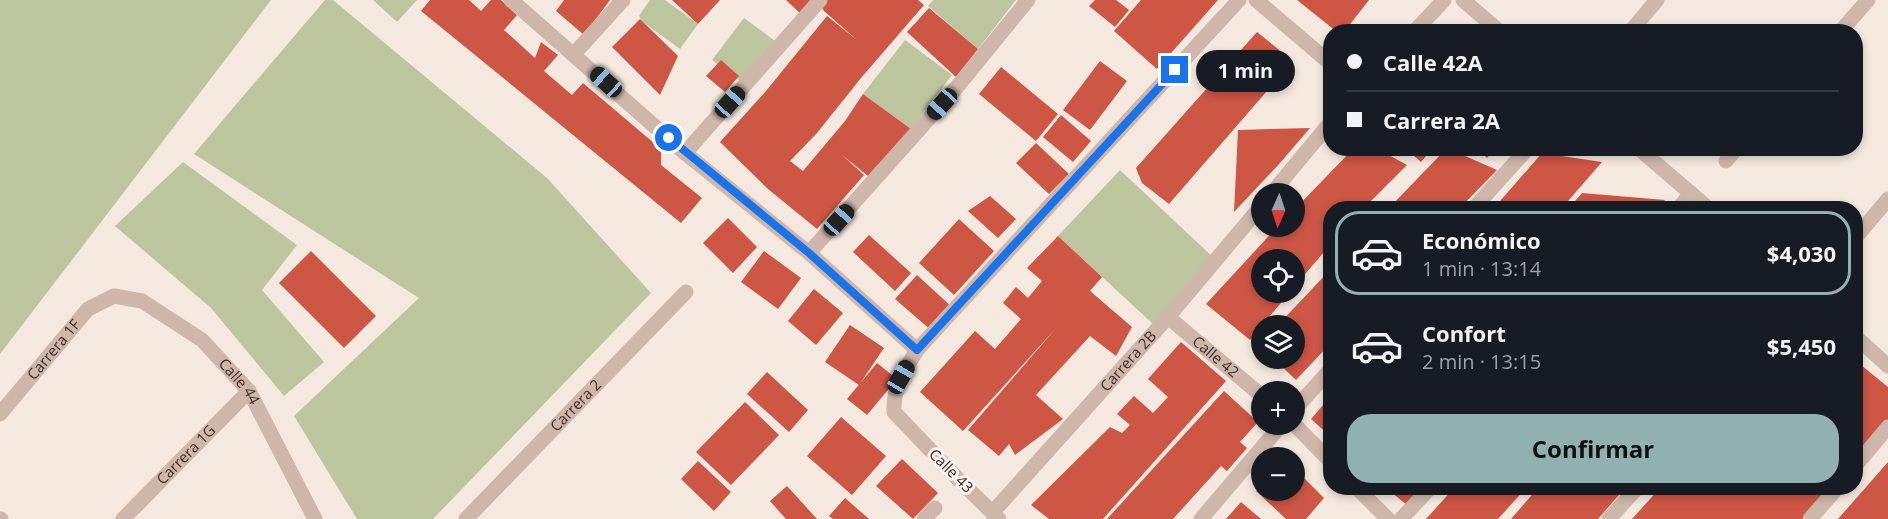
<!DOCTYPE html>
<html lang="es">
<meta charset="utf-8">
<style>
body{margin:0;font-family:"Open Sans",sans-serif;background:#20242c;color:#f1f3f6;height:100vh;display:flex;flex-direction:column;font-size:22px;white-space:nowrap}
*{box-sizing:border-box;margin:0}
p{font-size:20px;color:#9ea1a6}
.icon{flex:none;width:33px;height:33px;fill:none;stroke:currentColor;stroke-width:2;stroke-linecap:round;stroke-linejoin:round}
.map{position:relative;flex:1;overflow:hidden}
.side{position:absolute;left:1323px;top:201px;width:540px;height:294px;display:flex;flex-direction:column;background:#171b24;border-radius:24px;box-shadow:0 3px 9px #0003}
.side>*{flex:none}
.top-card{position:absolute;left:1323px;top:24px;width:540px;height:132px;border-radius:24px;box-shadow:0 3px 9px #0003;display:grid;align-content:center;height:132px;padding:0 24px;background:#171b24}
.needle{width:39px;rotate:183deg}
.controls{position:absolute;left:1251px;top:183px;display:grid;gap:12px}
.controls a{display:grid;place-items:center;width:54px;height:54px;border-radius:50%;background:#171b24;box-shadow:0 3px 9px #0003;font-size:30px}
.end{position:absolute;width:27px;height:27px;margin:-14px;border:8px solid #1a73e8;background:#fff;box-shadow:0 0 0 3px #fff}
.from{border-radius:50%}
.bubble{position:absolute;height:42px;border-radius:21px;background:#171b24;box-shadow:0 3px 9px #0003;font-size:20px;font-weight:700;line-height:42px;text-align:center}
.car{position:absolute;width:18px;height:36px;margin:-18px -9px;border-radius:8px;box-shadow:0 0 4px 2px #0007;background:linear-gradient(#222 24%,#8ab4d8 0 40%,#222 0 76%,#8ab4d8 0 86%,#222 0)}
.top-card b{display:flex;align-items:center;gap:21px;height:57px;font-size:22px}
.top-card b+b{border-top:2px solid #363941}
.top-card i{width:15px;height:15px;background:#f1f3f6}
ul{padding:10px 0 0;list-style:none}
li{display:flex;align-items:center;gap:18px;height:84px;margin:0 12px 9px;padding:0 12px;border:3px solid transparent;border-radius:24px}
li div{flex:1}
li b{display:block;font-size:22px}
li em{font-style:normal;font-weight:700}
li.active{border-color:#91b1b1}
li>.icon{width:54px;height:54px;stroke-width:1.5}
.cta{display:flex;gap:12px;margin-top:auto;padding:12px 24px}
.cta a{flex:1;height:69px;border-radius:24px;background:#91b1b1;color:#111;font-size:24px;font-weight:700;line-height:69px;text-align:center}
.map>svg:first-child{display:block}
.green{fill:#bdc59e}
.building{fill:#cd5645}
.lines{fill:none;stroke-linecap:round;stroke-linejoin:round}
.minor{stroke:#ceb6aa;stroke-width:15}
.tertiary{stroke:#ceb6aa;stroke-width:15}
.route{stroke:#1a73e8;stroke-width:8}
.labels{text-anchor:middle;stroke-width:6;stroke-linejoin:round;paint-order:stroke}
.street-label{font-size:15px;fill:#3b2d2a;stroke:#fbf3ed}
</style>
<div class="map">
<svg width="1888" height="519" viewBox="0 0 1888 519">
<rect width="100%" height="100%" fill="#f5e8df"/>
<!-- green -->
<path class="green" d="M0,0H271L0,354Z
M325,0H333L547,178L651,293L433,519H357L294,416L419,298L194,154Z
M373,0H417L397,22Z
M650,0H665L698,24L680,49L643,22L639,16Z
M933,0H1016L978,49L928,6Z
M744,18L775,41L743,83L712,60Z
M905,40L952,75L911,129L863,94Z
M183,162L297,245L262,290L324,362L284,396L211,308L115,226Z
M1120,170L1215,259L1153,324L1058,236Z"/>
<!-- building -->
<path class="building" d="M430,0H469L481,11L491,0H501L517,15L504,30L535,58L541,42L558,55L544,71L572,95L583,83L661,149V165L702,198L681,223L421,11Z
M564,0H610L584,35L556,11Z
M672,0H720L698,24Z
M786,0H818L803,16Z
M827,0H918L924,5L861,78L817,133L790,161L803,171L845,121L863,94L911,129L868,176L841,154L864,175L817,229L768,189L720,142L766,91L827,16L857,40L824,11L821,6Z
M1095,0H1116L1129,10L1115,27L1089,6Z
M1141,0H1218L1157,69L1114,31Z
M1297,0H1369L1344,32H1337Z
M929,8L978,49L956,77L907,32Z
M640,19L678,56L660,95L612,47Z
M1257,32L1293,61L1169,204L1142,183L1136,168Z
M721,60L739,76L725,92L706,76Z
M1100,61L1127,81L1090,130L1063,110Z
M1001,67L1058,114L1036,141L979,94Z
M1061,115L1091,141L1073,162L1043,137Z
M1310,128L1280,163L1234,212L1238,130Z
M1036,143L1069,174L1049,194L1016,163Z
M1354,148H1376L1407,165L1364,208H1330V245L1294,287V260H1262V292H1290L1250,340L1206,304L1278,226H1294V210Z
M1405,148H1433L1421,162Z
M1447,148L1497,170L1460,208H1389Z
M1476,148H1495L1487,158Z
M1542,153L1602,162L1562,208H1494Z
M1582,193L1665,200L1659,208H1569Z
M990,196L1016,219L998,238L968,211Z
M728,218L757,247L733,273L703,243Z
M959,219L994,251L954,295L919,263Z
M869,235L911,273L895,291L853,252Z
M1058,236L1102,277L1090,291L1132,327L1116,356L1090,336L1036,395L1063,419L1015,455L1009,444L999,456L968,430L1057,327L963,431L920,392L975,331L995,349L1021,319L1003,303L1016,287L1028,298L1042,281L1027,268Z
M311,251L376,316L344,348L279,283Z
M764,251L801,278L778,309L741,282Z
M1330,270V344L1296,380L1273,358H1294V326H1277Z
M917,275L953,308L932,331L895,299Z
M814,289L843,313L816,345L788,321Z
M850,325L884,348L859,385L825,362Z
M1181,342L1226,381L1103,519H1049L1031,505L1110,427L1122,433L1130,425L1117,414L1134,396L1153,413L1168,397L1148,379Z
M1856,361L1888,387V422L1856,459Z
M877,363L897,379L867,415L847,399Z
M767,372L808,410L789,432L747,394Z
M1224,391L1258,422L1240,442L1247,448L1227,471L1221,466L1173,519H1107Z
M1330,397V436L1311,419Z
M745,402L779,435L731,485L696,452Z
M841,417L886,456L852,495L807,456Z
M902,459L938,493L913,519L876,486Z
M698,461L731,492L714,511L681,479Z
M1888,462V519H1838Z
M1294,468L1324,498L1306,519H1286L1256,491L1262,485V490H1294Z
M787,486L817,519H786L770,501Z
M1386,488H1421L1407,505Z
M1454,488H1526L1498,519H1426Z
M1538,488H1625L1598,519H1511Z
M1660,488H1831L1803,519H1632Z
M845,498L869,519H833L829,516Z
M1241,502L1261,519H1226Z"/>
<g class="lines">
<!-- minor -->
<g class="minor">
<path d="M511,0L685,153L809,253L917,350"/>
<path d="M1256,0L1330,63"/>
<path d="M1414,32L1444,0"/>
<path d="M1630,32L1657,0"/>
<path d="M1840,32L1868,0"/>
<path d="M574,54L623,0"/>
<path d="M685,153L820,0"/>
<path d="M1726,161L1737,148"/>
<path d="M1271,194L1330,123"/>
<path d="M1474,208L1528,148"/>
<path d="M1679,208L1691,193"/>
<path d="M1856,237L1888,199"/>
<path d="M809,253L957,87L1028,0"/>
<path id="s1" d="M1168,317L1262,396"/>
<path d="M1294,410L1330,370"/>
<path id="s2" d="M0,414L88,309L114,296L142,301L202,340L249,391L315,519"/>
<path d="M1294,424L1330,461"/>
<path d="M1856,465L1888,427"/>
<path d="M1357,488L1388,519"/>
<path id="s3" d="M992,513L1168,317L1262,205"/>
<path d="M0,519H1"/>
<path id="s4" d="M123,519L249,391"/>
<path id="s5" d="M466,519L686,292"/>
<path d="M924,519L935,508"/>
<path d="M999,519L957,478L894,412C893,386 904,372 917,350L1239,0"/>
<path d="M1201,519L1282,424"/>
<path d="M1401,519L1430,488"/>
<path d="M1609,519L1637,488"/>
<path d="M1810,519L1837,488"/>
</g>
<!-- tertiary -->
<path class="tertiary" d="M1463,0L1500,32
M1638,148L1708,208
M1856,337L1888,366"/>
</g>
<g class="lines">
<!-- route -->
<path class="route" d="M669,138L809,253L917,350L1175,70"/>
</g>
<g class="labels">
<!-- street labels -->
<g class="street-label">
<text dy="5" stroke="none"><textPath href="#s2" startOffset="84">Carrera 1F</textPath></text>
<text dy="5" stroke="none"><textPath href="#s1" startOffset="62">Calle 42</textPath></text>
<text dy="5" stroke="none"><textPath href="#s3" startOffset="204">Carrera 2B</textPath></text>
<text dy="5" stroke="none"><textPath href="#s2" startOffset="322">Calle 44</textPath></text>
<text dy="5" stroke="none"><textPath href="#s5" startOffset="158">Carrera 2</textPath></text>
<text dy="5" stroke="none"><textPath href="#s4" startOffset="90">Carrera 1G</textPath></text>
<text transform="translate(951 471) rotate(45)" y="5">Calle 43</text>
</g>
</g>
</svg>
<div class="controls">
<a><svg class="needle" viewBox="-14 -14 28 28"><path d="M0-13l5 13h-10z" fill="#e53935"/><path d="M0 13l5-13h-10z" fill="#9ea1a6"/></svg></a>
<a><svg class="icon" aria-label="locate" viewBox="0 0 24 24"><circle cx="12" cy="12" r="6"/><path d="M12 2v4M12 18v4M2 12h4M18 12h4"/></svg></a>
<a><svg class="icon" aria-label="layers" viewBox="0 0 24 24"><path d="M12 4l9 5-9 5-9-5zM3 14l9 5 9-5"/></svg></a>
<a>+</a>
<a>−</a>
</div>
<i class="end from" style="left:669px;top:138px"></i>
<i class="end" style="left:1175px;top:70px"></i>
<div class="bubble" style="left:1196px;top:50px;width:99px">1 min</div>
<i class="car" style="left:606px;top:82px;rotate:312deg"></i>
<i class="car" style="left:730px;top:102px;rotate:42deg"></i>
<i class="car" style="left:942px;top:104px;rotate:222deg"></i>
<i class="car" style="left:839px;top:220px;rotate:42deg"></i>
<i class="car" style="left:901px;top:377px;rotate:30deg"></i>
<div class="top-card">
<b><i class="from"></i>Calle 42A</b>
<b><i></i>Carrera 2A</b>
</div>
<section class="side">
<ul>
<li class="active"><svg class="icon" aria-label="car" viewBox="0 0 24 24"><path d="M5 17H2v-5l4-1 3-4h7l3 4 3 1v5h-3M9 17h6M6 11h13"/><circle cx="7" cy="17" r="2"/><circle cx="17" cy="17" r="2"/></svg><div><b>Económico</b><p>1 min · 13:14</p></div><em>$4,030</em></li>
<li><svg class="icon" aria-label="car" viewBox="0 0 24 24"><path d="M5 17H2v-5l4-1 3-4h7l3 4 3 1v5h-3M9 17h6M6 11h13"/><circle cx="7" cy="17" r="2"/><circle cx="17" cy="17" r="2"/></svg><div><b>Confort</b><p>2 min · 13:15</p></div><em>$5,450</em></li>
</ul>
<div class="cta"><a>Confirmar</a></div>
</section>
</div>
